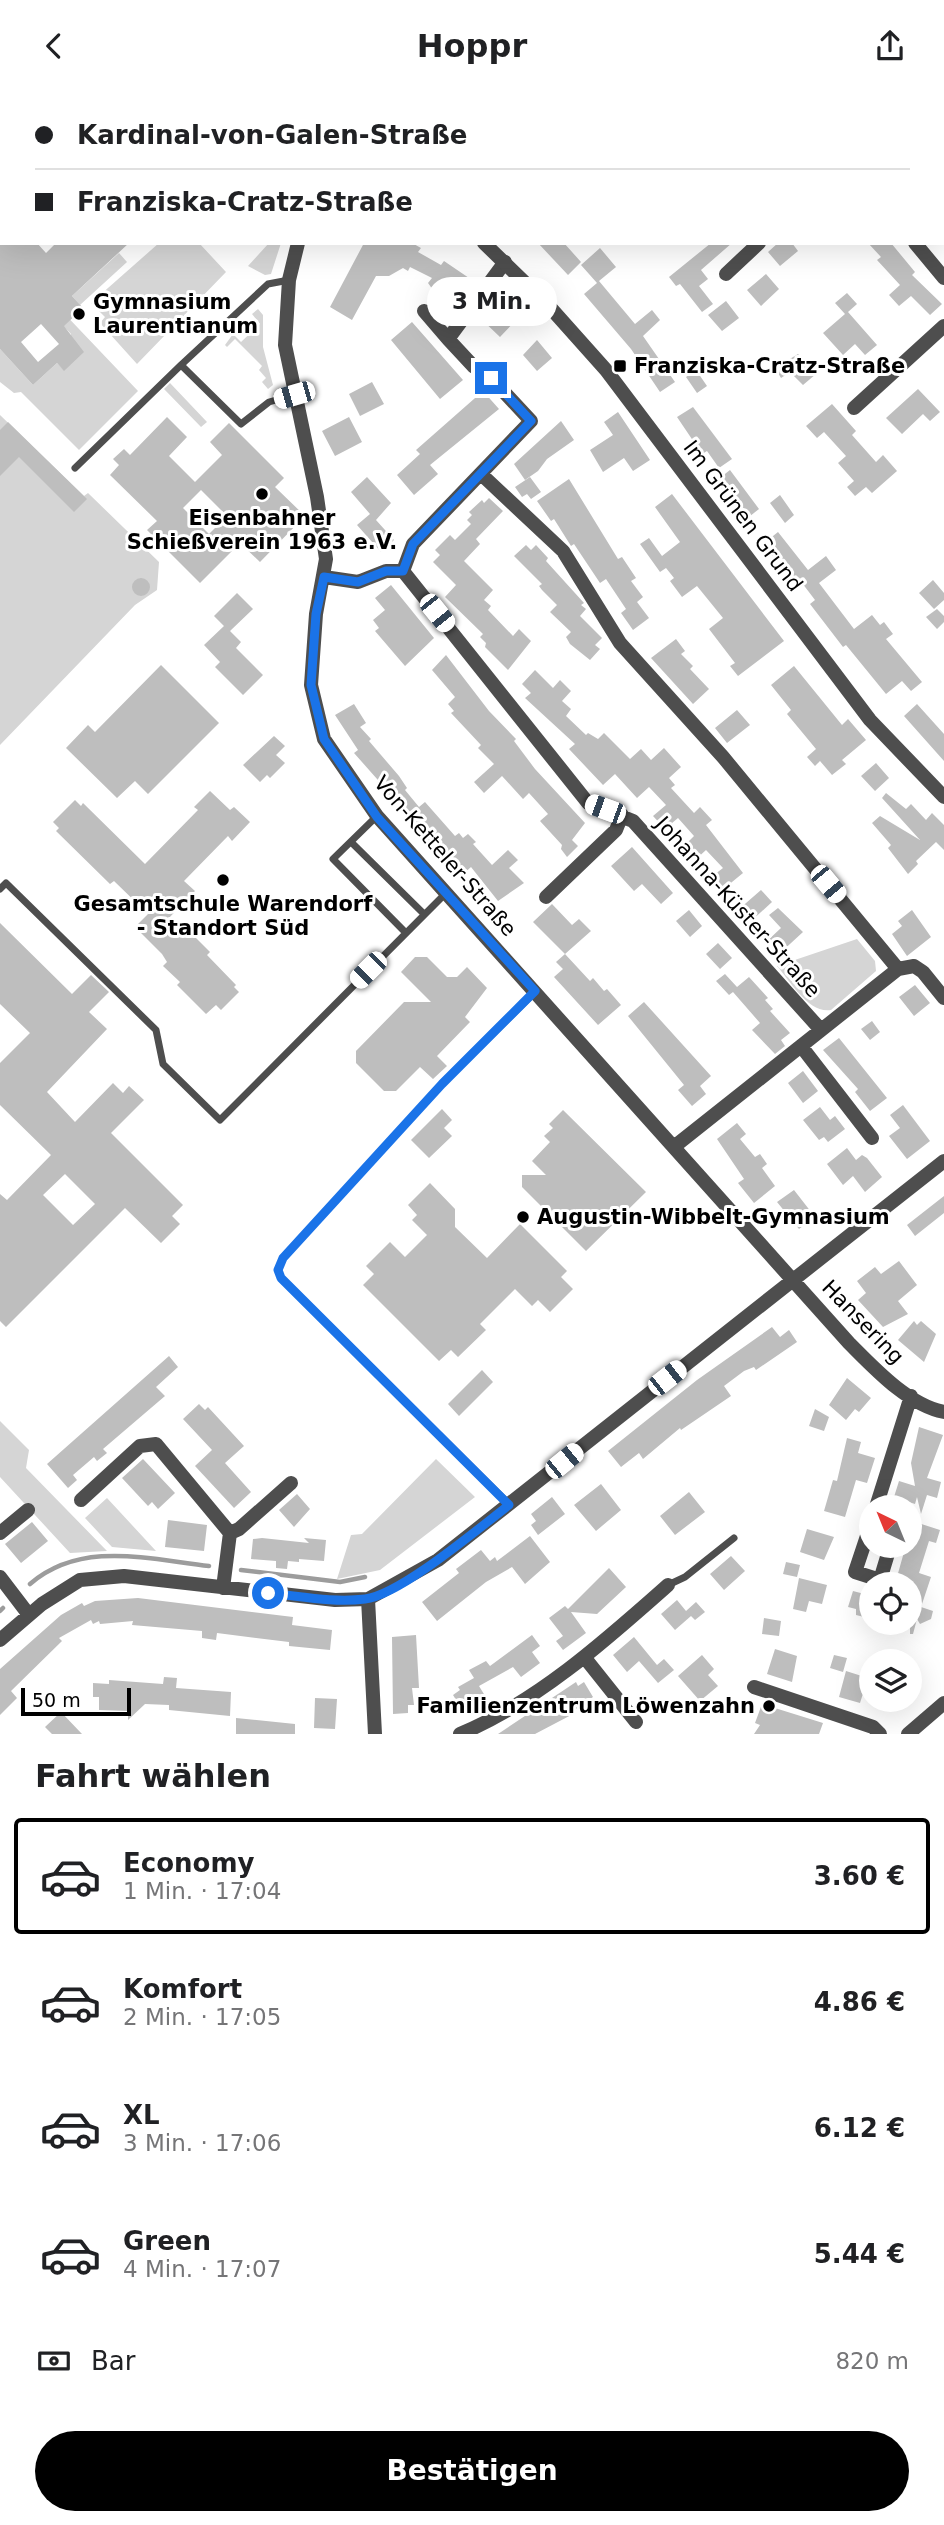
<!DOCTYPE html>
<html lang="de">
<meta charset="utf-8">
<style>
body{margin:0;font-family:"DejaVu Sans",sans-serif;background:#f6f6f6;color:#202124;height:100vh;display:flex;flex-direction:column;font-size:26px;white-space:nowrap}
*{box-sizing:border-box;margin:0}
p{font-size:23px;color:#757577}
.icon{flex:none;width:38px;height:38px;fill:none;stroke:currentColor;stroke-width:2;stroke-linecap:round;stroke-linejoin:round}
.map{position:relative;height:1643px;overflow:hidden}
.sheet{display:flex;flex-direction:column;background:#fff;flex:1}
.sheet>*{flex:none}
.top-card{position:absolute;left:0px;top:0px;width:945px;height:154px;box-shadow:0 7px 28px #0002;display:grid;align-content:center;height:154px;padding:0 35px;background:#fff}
.needle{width:46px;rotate:317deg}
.tools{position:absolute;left:859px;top:1404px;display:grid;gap:14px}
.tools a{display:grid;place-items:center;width:63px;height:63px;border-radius:50%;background:#fff;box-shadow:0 7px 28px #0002;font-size:35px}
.scale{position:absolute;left:21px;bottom:18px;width:110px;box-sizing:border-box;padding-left:7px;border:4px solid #000;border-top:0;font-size:19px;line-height:24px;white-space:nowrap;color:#000;-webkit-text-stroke:5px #fff;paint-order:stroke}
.end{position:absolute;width:32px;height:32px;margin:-16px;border:9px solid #1a73e8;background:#fff;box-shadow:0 0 0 4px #fff}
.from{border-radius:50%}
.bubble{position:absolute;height:49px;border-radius:24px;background:#fff;box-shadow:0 7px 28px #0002;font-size:23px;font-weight:800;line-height:49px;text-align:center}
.car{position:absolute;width:21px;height:42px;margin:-21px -10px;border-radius:9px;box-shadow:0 0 5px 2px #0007;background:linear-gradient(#fff 24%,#345 0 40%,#fff 0 76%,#345 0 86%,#fff 0)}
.top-card b{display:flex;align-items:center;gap:24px;height:66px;font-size:26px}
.top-card b+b{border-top:2px solid #e0e0e0}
.top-card i{width:18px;height:18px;background:#202124}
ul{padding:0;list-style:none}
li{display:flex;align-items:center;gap:21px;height:116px;margin:0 14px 10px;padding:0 21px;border:4px solid transparent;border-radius:7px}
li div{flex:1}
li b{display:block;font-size:26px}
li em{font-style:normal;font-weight:800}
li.current{border-color:#000}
li>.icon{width:63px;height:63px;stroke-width:1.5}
h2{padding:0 35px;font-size:32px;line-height:84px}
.pay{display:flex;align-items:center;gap:18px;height:77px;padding:0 35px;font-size:26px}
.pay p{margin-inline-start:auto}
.primary-button{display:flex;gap:14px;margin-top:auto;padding:14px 35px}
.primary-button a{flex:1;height:80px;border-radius:42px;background:#000;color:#fff;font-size:28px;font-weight:800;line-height:80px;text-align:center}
header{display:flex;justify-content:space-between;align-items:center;height:91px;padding:0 35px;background:#fff;font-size:32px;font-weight:800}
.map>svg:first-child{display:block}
.green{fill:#d5d5d5}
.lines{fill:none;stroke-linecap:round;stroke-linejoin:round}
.stream{stroke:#9c9c9c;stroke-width:4.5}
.building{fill:#bebebe;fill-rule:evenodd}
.service{stroke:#4e4e4e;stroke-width:7}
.minor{stroke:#4e4e4e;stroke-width:14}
.tertiary{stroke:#4e4e4e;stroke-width:14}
.route{stroke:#1a73e8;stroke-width:9}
.poi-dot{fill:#000;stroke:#fff;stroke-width:2.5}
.labels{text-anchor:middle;stroke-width:6;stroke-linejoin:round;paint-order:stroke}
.poi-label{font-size:21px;font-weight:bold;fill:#000;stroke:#fff;text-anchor:start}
.street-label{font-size:21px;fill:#000;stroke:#fff}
</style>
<header><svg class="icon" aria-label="back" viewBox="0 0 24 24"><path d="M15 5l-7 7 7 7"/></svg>Hoppr<svg class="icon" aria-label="share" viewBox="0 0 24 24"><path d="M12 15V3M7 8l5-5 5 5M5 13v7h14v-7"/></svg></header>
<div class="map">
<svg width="944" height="1643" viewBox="0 0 944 1643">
<rect width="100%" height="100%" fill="#fff"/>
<!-- green -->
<path class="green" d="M159,152H199L226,181L137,273L100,232L105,226L91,212Z
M269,152H281L271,183L265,184L248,175Z
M119,162L127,171L80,214L72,205Z
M59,217L138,300L79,359L21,301L14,302L0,291V258L33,294L57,272L64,279L71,243L53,224Z
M258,218L263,224V256L273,294L268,298L262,291L266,287L259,279L262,275L235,248L227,256L225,254L233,243L241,251L260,233L252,223Z
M170,292L207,331L201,336L164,298Z
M0,324L84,405L88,402L159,471L157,499L135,514L0,654Z
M857,848L875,870L876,880L831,919C809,923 790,890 777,875Z
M0,1330L29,1359L26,1377L107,1460L70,1462L0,1386Z
M436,1368L475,1406L380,1479L337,1488L351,1444L362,1443Z
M107,1407L156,1460L112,1456L85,1427Z"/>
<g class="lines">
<!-- stream -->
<path class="stream" d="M241,1479L340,1491L365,1486
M30,1493C81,1449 148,1468 209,1475
M0,1520L3,1517"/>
</g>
<!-- building -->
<path class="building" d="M0,152H37L46,162L56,152H129L72,205L83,217L64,235L84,261L64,280L57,272L33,294L0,258ZM41,233L59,253L38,271L21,251Z
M364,152H412L421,157L418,161L441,174L444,170L469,187L453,210L433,199L428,192L432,187L410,176L408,180L403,177L389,185H376L352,229L330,216Z
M538,152H564L581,171L568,184Z
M711,152H732L701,179L708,188L699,195L713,213L702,221L680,193L676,195L669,186Z
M778,152H792L798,160L780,175L768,161Z
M868,152H891L915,181L912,184L942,213L930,224L911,205L899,215L889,204L900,194L877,169L881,166Z
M600,157L616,176L599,190L635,233L652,219L660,229L643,245L675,291L660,301L631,258L584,203L597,192L581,174Z
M766,183L779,198L761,215L747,199Z
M847,202L857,213L848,221L877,254L865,264L855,253L843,264L823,242L845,223L835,212Z
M497,205L519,226L500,246L478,225Z
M726,210L739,227L722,240L708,224Z
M412,231L463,289L440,308L391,249Z
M537,249L552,267L537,280L523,264Z
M798,263L816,283L803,294L790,281L781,287L775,277Z
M696,279L707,295L697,302L686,286Z
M372,291L384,313L360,325L349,303Z
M918,298L940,321L930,330L923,323L902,343L886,327Z
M483,300L499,318L430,374L438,383L414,404L397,384L420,363L416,359Z
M832,313L856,340L852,344L876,371L883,364L897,380L872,402L866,396L855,405L847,396L854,390L838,372L846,365L824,341L817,347L806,335Z
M693,316L732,368L719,377L707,360L702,363L677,326Z
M618,321L650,369L633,380L624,367L603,381L590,359L613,344L604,331Z
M167,326L187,346L169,365L195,391L222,364L210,351L229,332L284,387L275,396L305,425L260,471L240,452L200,492L147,439L157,430L110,384L119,374L113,368L124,358L130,364ZM201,399L227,425L209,443L183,417Z
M349,326L362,351L335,365L322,340Z
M561,330L574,349L547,368L538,380L525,389L514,373Z
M8,331L87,408L74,421L19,366L0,385V339Z
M730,379L759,418L745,429L716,390Z
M367,386L391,412L376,429L394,449L381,461L357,434L370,423L351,401Z
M530,386L541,401L531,408L527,403L522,406L515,396Z
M569,388L618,468L622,466L636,487L631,490L643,506L637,511L649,527L633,539L621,522L626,518L606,488L600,492L574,453L571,455L554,428L551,430L537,410Z
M672,403L784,550L738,585L730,575L735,572L709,538L723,527L697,495L682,506L670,490L674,487L666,477L660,481L640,453L649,447L662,465L680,451L655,416Z
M780,404L794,424L785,432L770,412Z
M489,407L503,420L476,448L480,453L464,470L493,499L484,509L491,515L488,519L513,545L519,538L531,550L508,579L485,556L486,552L480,546L483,543L445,506L456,494L433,471L440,464L435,459L450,444L455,449L471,433L467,429L472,424L469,421L482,409L484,412Z
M778,441L808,479L826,465L836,479L819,492L854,538L872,524L880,534L884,531L893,543L886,548L922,591L911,600L902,590L886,603L846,554L843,556L810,513L815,509L796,484L791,488L763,453Z
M526,454L531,459L536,454L548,467L546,470L584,512L581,514L586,518L580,525L602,547L595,554L600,558L590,569L570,553L566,546L571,541L550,521L557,514L542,499L539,495L542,493L514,465Z
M132 496a9 9 0 1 1 18 0a9 9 0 1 1-18 0Z
M933,489L944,502V509L934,518L919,502Z
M391,494L434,547L405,575L375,540L379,537L373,529L385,519L375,507Z
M237,502L253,518L230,540L241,551L236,557L263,584L243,604L215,576L220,571L204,554L224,535L214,525Z
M937,518L944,525V531L937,538L926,526Z
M676,548L685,560L681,563L693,575L690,578L709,598L693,613L651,567Z
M446,564L489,620L516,648L514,650L535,678L585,732L572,749L578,755L567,766L561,758L562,754L540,730L548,723L529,702L523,708L502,685L484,702L474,691L494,673L478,657L481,654L451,622L454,620L448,613L455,606L432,579Z
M161,574L219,632L148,703L135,690L117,707L66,657L88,634L95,641Z
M794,575L842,634L848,628L866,649L842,669L846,673L832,684L820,670L815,675L807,666L816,658L787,623L791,619L771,594Z
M535,579L553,597L560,589L571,600L562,610L571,618L566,625L586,644L588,642L598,648L604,642L630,668L641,658L651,669L664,657L681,676L669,687L675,694L671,697L694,722L700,716L712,729L706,734L743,782L721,800L710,787L723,777L706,759L694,770L682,757L694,745L678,727L665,738L653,725L666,714L649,696L637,707L615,683L603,694L569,658L575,653L525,607L531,602L522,593Z
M354,613L366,632L360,636L371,648L369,650L399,685L407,697L405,699L419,716L425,711L455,745L459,742L463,747L468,743L476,751L473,753L492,774L508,759L518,769L509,777L524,792L498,810L471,776L460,786L383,699L385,697L354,662L358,659L335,624Z
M917,613L944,643V670L904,625Z
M737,619L750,634L727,652L715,637Z
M274,645L285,655L276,664L285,672L270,687L267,684L260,691L243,674Z
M876,672L889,687L875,700L861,685Z
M210,700L230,719L234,716L250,731L232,750L228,745L184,790L195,800L167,829L185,846L190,841L210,861L207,864L236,894L234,896L239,901L221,919L216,914L206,923L177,894L180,891L163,875L167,871L162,863L135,836L148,823L114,790L110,793L56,740L59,737L53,731L75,709L81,715L83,712L145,773L198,719L194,716Z
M886,702L906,718L911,713L926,729L932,722L944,734V759L936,751L916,770L918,773L908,783L888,757L891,754L872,732L880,725L920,749L882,707Z
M632,756L673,802L661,813L642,793L634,800L611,775Z
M761,799L772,811L749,832L738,819Z
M552,813L572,834L579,828L591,840L565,863L590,890L593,887L604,900L607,898L621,914L598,934L554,886L563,878L556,871L565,863L533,831Z
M778,817L803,841L778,864L766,851L781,837L769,824Z
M689,819L702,835L690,846L676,830Z
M912,819L931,846L907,865L892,843L902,835L898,830Z
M0,832L72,903L91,884L109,901L89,921L107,938L47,1001L75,1031L113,992L123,1002L129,995L144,1009L111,1042L183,1114L172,1125L180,1133L161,1152L125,1117L6,1236L0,1230V1103L7,1109L51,1064L0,1014V972L30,942L0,913ZM65,1083L95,1113L73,1134L43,1104Z
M718,852L732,867L720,878L706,863Z
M415,866H427L447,886H457L467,876L487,897L465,926L470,931L437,965L447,975L433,988L420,976L396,1000H384L356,972V960L404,911H431L401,881Z
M725,883L737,896L749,886L768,907L765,909L773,918L770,920L790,942L781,949L785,955L775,963L752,939L760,932L733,901L729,904L716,890Z
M915,894L930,912L914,925L899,906Z
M644,911L711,985L700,995L706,1003L692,1015L678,999L684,994L628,925Z
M872,930L880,941L870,949L861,938Z
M839,947L887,1007L870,1020L855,1001L858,998L823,959Z
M803,980L818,1000L803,1012L788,992Z
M903,1014L930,1050L907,1068L889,1045L900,1037L890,1024Z
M820,1016L830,1029L835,1025L845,1038L828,1051L824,1046L819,1049L803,1029Z
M442,1018L452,1029L444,1037L452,1045L429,1067L411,1049Z
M563,1019L646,1101L586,1160L522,1096V1084H546L532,1070L550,1051L544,1045L553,1037L549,1033Z
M737,1032L746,1043L740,1048L755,1066L760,1063L767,1073L762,1077L775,1095L754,1112L738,1092L744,1088L717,1048Z
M847,1057L856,1069L862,1064L867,1067L882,1086L865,1101L853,1085L843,1094L827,1073Z
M430,1092L455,1118V1136L487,1167L520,1133L567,1180L561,1186L573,1198L550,1221L538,1209L532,1215L515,1198L480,1233L486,1239L458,1266L451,1259L439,1270L363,1194L374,1183L366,1175L390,1151L405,1166L427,1144L412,1129L417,1124L408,1114Z
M794,1099L815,1126L799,1138L777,1111Z
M944,1105V1122L915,1145L907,1134Z
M899,1170L917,1194L898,1210L908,1223L883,1236L858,1209L866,1202L857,1190L875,1176L881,1183Z
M914,1230L917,1234L921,1230L936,1243L924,1271L898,1249Z
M772,1236L780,1246L789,1239L797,1251L756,1279L754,1276L744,1280L724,1295L731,1305L681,1339L680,1337L643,1368L639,1362L621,1376L608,1360L697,1289Z
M169,1265L178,1276L156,1296L165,1305L103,1358L107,1362L97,1370L94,1366L73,1384L77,1389L68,1397L47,1373Z
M482,1279L493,1291L459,1325L448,1313Z
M847,1287L871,1307L859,1321L855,1318L846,1329L829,1314Z
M199,1313L205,1319L208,1316L244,1355L225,1372L251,1401L234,1417L195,1375L212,1359L183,1328Z
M815,1318L829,1326L824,1340L809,1335Z
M919,1336L943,1344L927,1387L941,1391L937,1407L927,1404L921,1423L917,1406L915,1413L894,1406L899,1390L915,1395L911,1372Z
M847,1347L861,1351L858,1362L875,1367L867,1392L856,1389L845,1426L824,1420L833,1389L837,1390Z
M143,1368L175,1402L158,1418L152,1411L148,1415L122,1387Z
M601,1393L621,1419L596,1440L574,1414Z
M689,1401L705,1421L675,1444L660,1425Z
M297,1403L310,1418L294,1436L279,1419Z
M552,1406L565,1423L538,1444L531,1434L536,1430L531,1423Z
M168,1429L207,1434L204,1460L165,1456Z
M912,1430L940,1439L936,1452L929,1450L919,1482L931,1486L921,1516L933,1520L931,1528L920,1533L917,1528L913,1543H910V1493H895L906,1454H910Z
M32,1431L48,1450L21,1472L5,1453Z
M807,1438L834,1446L824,1469L800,1461Z
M530,1445L550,1471L525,1493L512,1476L486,1491L437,1530L422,1511L459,1482L456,1478L481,1459L490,1470L495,1466L497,1470Z
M262,1447L309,1452L304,1447L326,1449L324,1470L299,1468V1471L288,1470L287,1478L276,1477V1470L251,1468L253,1448Z
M731,1465L745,1480L724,1499L710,1483Z
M786,1471L800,1474L797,1486L783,1483Z
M609,1477L626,1496L597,1523L571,1521L586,1542L563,1559L556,1550L563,1545L549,1527L565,1515L568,1518Z
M799,1487L827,1494L822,1513L809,1510L806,1521L793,1518Z
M853,1500L872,1505V1528L856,1524V1518L848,1516Z
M138,1507L293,1526L292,1534L332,1539L330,1559L289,1555V1551L217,1542L216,1549L202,1547V1540L132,1534L133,1530L100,1533L99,1530L93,1533L91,1529L59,1547L62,1550L11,1600L17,1607L0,1624V1578L61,1524L82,1512L84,1515L95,1510Z
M677,1509L686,1520L696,1511L705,1521L695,1529L691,1525L675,1539L661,1523Z
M764,1527L781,1530L779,1545L762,1543Z
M416,1544L419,1597H412L414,1614H408V1622L393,1623L392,1546Z
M532,1544L540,1555L532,1561L540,1572L521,1586L513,1576L479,1595L487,1608L464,1622L453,1604L460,1599L458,1596L474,1587L469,1579L486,1570L490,1575Z
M634,1546L657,1574L664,1568L674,1579L658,1592L639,1570L627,1581L613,1564Z
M775,1558L797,1565L792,1591L767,1583Z
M702,1564L714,1578L708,1584L718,1595L700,1610L678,1585Z
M834,1564L847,1567L843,1581L830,1577Z
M846,1580L868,1587L860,1612L839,1606Z
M164,1586L177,1587L176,1597L231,1601L230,1625L169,1619V1614L145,1613L128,1629V1620L99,1619V1606H93V1592L109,1593V1589L163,1593Z
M576,1591L578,1595L584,1591L593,1606L573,1620L575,1622L535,1643H498Z
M315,1607L337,1608L335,1638L314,1637Z
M762,1613L823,1632L819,1643H754L760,1634L755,1632Z
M61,1621L82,1643H52L45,1636Z
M236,1627L295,1633V1643H236Z"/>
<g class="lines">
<!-- service -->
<path class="service" d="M289,189L268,193L181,274L241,333L269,311L294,304
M75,377L181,274
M377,725L333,768L405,841
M351,751L424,823
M0,798L6,792L156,939L163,973L220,1029L446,802
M509,1413L281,1187L278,1179L283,1167L442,993L535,901
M668,1494L685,1486L734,1447"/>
<!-- minor -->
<path class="minor" d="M810,0L811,2
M412,2L415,0
M655,2L657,0
M943,118L944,117
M298,152L289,189L285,254L317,406L326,468L316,523L311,594L324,648L377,725L849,1252C874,1277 908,1314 944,1321
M915,152L944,187
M726,183L759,152
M424,220L448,248
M474,276L448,248L505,171
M854,317L944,235
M481,383L563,460L620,552L723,666L898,878
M403,480L588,712L633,730L821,939
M403,480L413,453L531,330L491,287
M324,486L358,491L386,480H403
M546,806L616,739L622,724
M801,955L872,1047
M675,1055L898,878L914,875L923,881L944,907
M81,1409L140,1355L156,1353L230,1442L223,1497
M876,1416L911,1305
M872,1430L855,1481L880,1489L890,1456L884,1454
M0,1442L28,1419
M230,1442L239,1438L291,1392
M0,1486L29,1524
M368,1508L375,1643
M0,1549L42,1513L80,1489L124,1485L335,1509L368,1508L438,1469L944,1070
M585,1567L636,1631
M754,1596L873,1636L880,1643
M460,1643C537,1611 606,1549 668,1494
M908,1643L944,1612"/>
<!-- tertiary -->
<path class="tertiary" d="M328,0L330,2
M484,152L548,214L606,279L870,629L944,706"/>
</g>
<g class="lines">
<!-- route -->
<path class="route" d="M268,1502C300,1505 333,1512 365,1508C400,1504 479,1437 509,1414L281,1187L278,1179L283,1167L442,993L535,900L377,726L324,648L311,594L316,523L324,486L358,491L386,480H403L413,453L531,330L491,287"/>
</g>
<!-- markers -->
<g class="poi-dot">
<circle cx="79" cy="223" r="7"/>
<rect x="613" y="268" width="14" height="14" rx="3.5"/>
<circle cx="262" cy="403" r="7"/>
<circle cx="223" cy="789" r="7"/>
<circle cx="523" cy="1126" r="7"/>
<circle cx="769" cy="1615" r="7"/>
</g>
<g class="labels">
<!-- poi labels -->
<g class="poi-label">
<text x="93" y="218">Gymnasium<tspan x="93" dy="24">Laurentianum</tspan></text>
<text x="634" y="282">Franziska-Cratz-Straße</text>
<text x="262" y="434" text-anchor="middle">Eisenbahner<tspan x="262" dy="24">Schießverein 1963 e.V.</tspan></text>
<text x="223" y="820" text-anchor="middle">Gesamtschule Warendorf<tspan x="223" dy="24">- Standort Süd</tspan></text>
<text x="537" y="1133">Augustin-Wibbelt-Gymnasium</text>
<text x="755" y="1622" text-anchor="end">Familienzentrum Löwenzahn</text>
</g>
<!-- street labels -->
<g class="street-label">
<text transform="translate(743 425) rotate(53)" y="7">Im Grünen Grund</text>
<text transform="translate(445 765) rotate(49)" y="7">Von-Ketteler-Straße</text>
<text transform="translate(738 816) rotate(48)" y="7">Johanna-Küster-Straße</text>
<text transform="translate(863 1231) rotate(46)" y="7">Hansering</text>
</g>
</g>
</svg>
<div class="tools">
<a><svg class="needle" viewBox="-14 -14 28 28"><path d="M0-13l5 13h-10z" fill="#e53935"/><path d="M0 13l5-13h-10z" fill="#757577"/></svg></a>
<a><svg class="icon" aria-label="locate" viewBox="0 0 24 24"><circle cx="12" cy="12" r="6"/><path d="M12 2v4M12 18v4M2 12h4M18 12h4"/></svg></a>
<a><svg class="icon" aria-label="layers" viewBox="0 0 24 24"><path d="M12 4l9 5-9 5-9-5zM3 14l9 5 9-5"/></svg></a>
</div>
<div class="scale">50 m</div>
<i class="end from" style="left:268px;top:1502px"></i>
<i class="end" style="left:491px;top:287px"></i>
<div class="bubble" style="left:427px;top:186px;width:130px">3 Min.</div>
<i class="car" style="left:294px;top:304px;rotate:254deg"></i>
<i class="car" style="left:437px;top:522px;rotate:141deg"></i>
<i class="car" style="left:605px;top:718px;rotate:290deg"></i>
<i class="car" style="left:828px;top:793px;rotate:140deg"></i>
<i class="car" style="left:368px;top:879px;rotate:225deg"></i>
<i class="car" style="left:667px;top:1287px;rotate:52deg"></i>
<i class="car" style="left:564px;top:1370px;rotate:51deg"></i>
<div class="top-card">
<b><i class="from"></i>Kardinal-von-Galen-Straße</b>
<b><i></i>Franziska-Cratz-Straße</b>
</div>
</div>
<section class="sheet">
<h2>Fahrt wählen</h2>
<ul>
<li class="current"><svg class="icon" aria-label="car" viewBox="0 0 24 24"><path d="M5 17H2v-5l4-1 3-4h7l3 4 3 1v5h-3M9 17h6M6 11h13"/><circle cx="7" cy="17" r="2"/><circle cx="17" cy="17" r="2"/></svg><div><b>Economy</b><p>1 Min. · 17:04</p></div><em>3.60 €</em></li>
<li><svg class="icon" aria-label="car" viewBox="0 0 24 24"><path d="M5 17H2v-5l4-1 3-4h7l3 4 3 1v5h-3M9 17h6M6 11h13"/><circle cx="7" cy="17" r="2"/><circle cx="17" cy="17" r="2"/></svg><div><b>Komfort</b><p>2 Min. · 17:05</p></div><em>4.86 €</em></li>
<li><svg class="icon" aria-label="car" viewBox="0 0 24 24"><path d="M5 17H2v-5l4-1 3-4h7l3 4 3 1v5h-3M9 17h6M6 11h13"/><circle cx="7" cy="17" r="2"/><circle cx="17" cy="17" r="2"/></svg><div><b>XL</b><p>3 Min. · 17:06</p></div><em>6.12 €</em></li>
<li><svg class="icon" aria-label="car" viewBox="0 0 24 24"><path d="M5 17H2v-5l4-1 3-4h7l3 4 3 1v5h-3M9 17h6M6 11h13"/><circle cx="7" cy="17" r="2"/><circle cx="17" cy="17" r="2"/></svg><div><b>Green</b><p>4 Min. · 17:07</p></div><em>5.44 €</em></li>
</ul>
<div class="pay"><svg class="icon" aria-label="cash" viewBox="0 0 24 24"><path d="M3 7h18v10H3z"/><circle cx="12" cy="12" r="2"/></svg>Bar<p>820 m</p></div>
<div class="primary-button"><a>Bestätigen</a></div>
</section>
